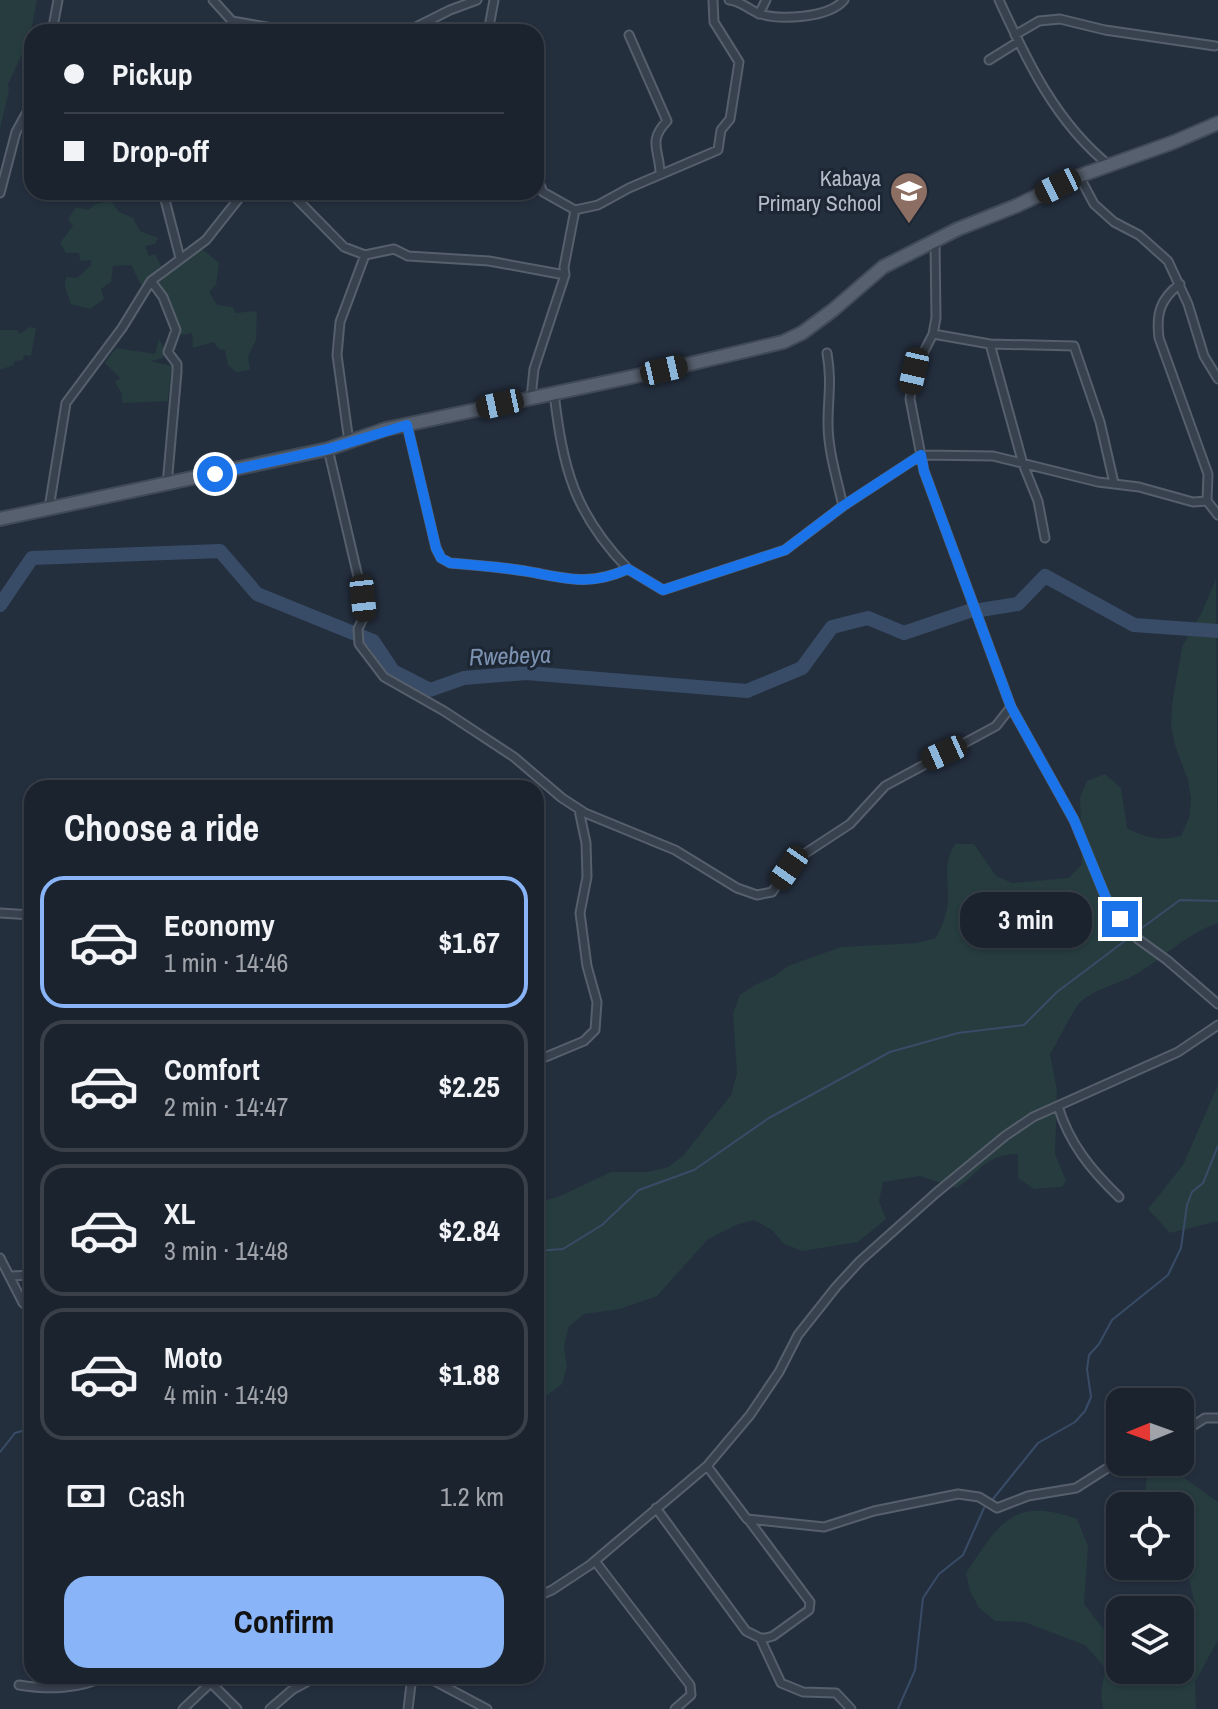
<!DOCTYPE html>
<meta charset="utf-8">
<style>
body{margin:0;font-family:"Archivo Narrow",sans-serif;background:#282f3a;color:#f1f3f6;height:100vh;display:flex;flex-direction:column;font-size:30px;white-space:nowrap}
*{box-sizing:border-box;margin:0}
p{font-size:26px;color:#a0a4aa}
.icon{flex:none;width:44px;height:44px;fill:none;stroke:currentColor;stroke-width:2;stroke-linecap:round;stroke-linejoin:round}
.map{position:relative;flex:1;overflow:hidden}
.drawer{position:absolute;left:24px;top:780px;width:520px;height:904px;display:flex;flex-direction:column;background:#1b232e;border-radius:24px;box-shadow:0 2px 6px #0004,0 0 0 2px #39404a}
.drawer>*{flex:none}
.banner{position:absolute;left:24px;top:24px;width:520px;height:176px;border-radius:24px;box-shadow:0 2px 6px #0004,0 0 0 2px #39404a;display:grid;align-content:center;height:176px;padding:0 40px;background:#1b232e}
.needle{width:52px;rotate:269deg}
.controls{position:absolute;left:1106px;top:1388px;display:grid;gap:16px}
.controls a{display:grid;place-items:center;width:88px;height:88px;border-radius:16px;background:#1b232e;box-shadow:0 2px 6px #0004,0 0 0 2px #39404a;font-size:40px}
.end{position:absolute;width:36px;height:36px;margin:-18px;border:10px solid #1a73e8;background:#fff;box-shadow:0 0 0 4px #fff}
.from{border-radius:50%}
.bubble{position:absolute;height:56px;border-radius:24px;background:#1b232e;box-shadow:0 2px 6px #0004,0 0 0 2px #39404a;font-size:26px;font-weight:700;line-height:56px;text-align:center}
.car{position:absolute;width:24px;height:48px;margin:-24px -12px;border-radius:10px;box-shadow:0 0 6px 2px #0007;background:linear-gradient(#222 24%,#8ab4d8 0 40%,#222 0 76%,#8ab4d8 0 86%,#222 0)}
.banner b{display:flex;align-items:center;gap:28px;height:76px;font-size:30px}
.banner b+b{border-top:2px solid #39404a}
.banner i{width:20px;height:20px;background:#f1f3f6}
ul{padding:0;list-style:none}
li{display:flex;align-items:center;gap:24px;height:132px;margin:0 16px 12px;padding:0 24px;border:4px solid #39404a;border-radius:24px}
li div{flex:1}
li b{display:block;font-size:30px}
li em{font-style:normal;font-weight:700}
li.selected{border-color:#8ab4f8}
li>.icon{width:72px;height:72px;stroke-width:1.5}
h2{padding:0 40px;font-size:36px;line-height:96px}
.pay{display:flex;align-items:center;gap:20px;height:88px;padding:0 40px;font-size:30px}
.pay p{margin-inline-start:auto}
.button{display:flex;gap:16px;margin-top:auto;padding:16px 40px}
.button a{flex:1;height:92px;border-radius:24px;background:#8ab4f8;color:#111;font-size:32px;font-weight:700;line-height:92px;text-align:center}
.map>svg:first-child{display:block}
.green{fill:#263c3f}
.lines{fill:none;stroke-linecap:round;stroke-linejoin:round}
.stream{stroke:#394c67;stroke-width:2}
.river{stroke:#394c67;stroke-width:14}
.street-casing{stroke:#565f6c;stroke-width:11}
.primary-casing{stroke:#414a57;stroke-width:16}
.street{stroke:#38414e;stroke-width:7}
.primary{stroke:#56606e;stroke-width:12}
.route{stroke:#1a73e8;stroke-width:10}
.labels{text-anchor:middle;stroke-width:6;stroke-linejoin:round;paint-order:stroke}
.poi-label{font-size:22px;fill:#b4bcc9;stroke:#1d2633;text-anchor:end}
.water-label{font-size:24px;font-style:italic;fill:#7c92b1;stroke:#1d2633}
</style>
<div class="map">
<svg width="1218" height="1709" viewBox="0 0 1218 1709">
<rect width="100%" height="100%" fill="#242f3e"/>
<!-- green -->
<path class="green" d="M0,0H37L29,40L8,84L9,91L0,129Z
M111,201L119,212L133,218L140,231L158,238L155,244L145,246L149,256L155,254L161,266L141,285L131,265L113,266L111,282L101,289L104,299L90,309L71,304L65,287L66,277L77,278L91,265V260L80,261L79,253H66L60,243L73,226L68,219L76,207L88,210L96,204Z
M201,248L219,263L216,285L209,292L217,305L233,307L235,313L257,311L256,340L248,357L250,370L236,372L228,365L225,350L219,349L213,342L193,348L192,333L181,335L179,325L157,284Z
M30,327L36,328L31,356L24,355L23,360L15,361L13,365L0,370V330H17L20,334Z
M159,339L164,348L163,358L151,361L172,366L168,400L171,401L122,403V394L115,382L120,378L105,363L116,348L155,354Z
M1216,579L1218,923C1184,934 1158,964 1127,979C1112,986 1089,991 1078,1005C1067,1020 1060,1039 1050,1054L1057,1091L1055,1154L1066,1181L1062,1187L1034,1189L1018,1178V1154C985,1155 981,1171 957,1188L920,1176L883,1182L879,1201L886,1219L858,1242L802,1251L784,1244L772,1230L754,1220L736,1225L708,1239L657,1296L620,1309L584,1314L569,1326L564,1346L567,1367L562,1384L546,1396L536,1409V1203L558,1197L611,1172H648L668,1167L683,1156L731,1095L737,1073L733,1013L740,995L755,985L773,977L788,966L841,947L917,943L936,938C942,926 947,914 948,901C949,875 942,868 955,844H974L996,876L1012,883L1069,878L1082,864L1080,797L1087,781L1105,774L1121,788L1127,828C1146,838 1159,841 1181,836L1189,818L1191,799L1188,780L1175,745L1171,725L1172,705L1182,647L1201,614Z
M1218,1085V1221L1170,1233L1148,1209L1183,1165Z
M1156,1462H1171L1183,1477L1218,1502V1640L1195,1682L1196,1709H1103L1101,1695L1105,1668L1085,1645L1024,1622L995,1621L979,1608L970,1591L966,1573C999,1524 1012,1496 1077,1519L1088,1546L1084,1604L1102,1627L1120,1644V1670H1180V1654L1194,1635L1195,1606L1189,1578L1180,1557V1506H1149C1142,1492 1146,1473 1156,1462Z"/>
<g class="lines">
<!-- stream -->
<path class="stream" d="M1135,933L1180,900L1218,901
M536,1251L563,1249L602,1225L639,1190L694,1170L769,1118L890,1052L958,1033L1024,1025L1057,992L1130,937
M0,1452L15,1433L32,1428
M993,1499L1038,1443L1075,1422L1085,1411L1091,1397L1087,1369L1089,1355L1099,1344L1112,1320L1168,1275L1181,1248L1187,1205L1192,1192L1203,1183L1218,1146
M898,1709L915,1670L923,1598L939,1574L963,1555L984,1508"/>
<!-- river -->
<path class="river" d="M0,605L32,558L220,551L257,594L373,641L393,671L430,690L464,678L526,673L747,691L802,668L832,627L868,618L904,633L969,611
M980,610L1018,604L1045,576L1134,625L1218,631"/>
<!-- street casing -->
<g class="street-casing">
<path id="street" d="M213,0L232,21L272,28L280,32
M729,0C741,1 748,9 758,13C779,21 829,18 844,0
M999,0C1027,61 1056,123 1110,166
M759,14L766,0
M52,32L58,0
M406,32L450,10L477,0
M488,32L494,0
M629,35L667,121C647,142 660,150 660,174
M1015,35L1039,21L1060,19L1105,30L1215,46
M989,60L1018,42
M536,120V135
M1079,176L1094,204L1114,222L1139,235L1168,261L1188,304L1204,356L1218,379
M163,192L180,258
M290,192L344,247L365,255L394,249L408,256L489,261L565,275
M0,193L16,132L32,103
M575,210L598,205L629,188L718,150L721,130L730,119L739,62L714,22L713,0
M935,242L936,318L933,334L914,371L910,399L924,471L983,631L1011,707L1074,820L1108,903L1138,939L1167,960L1218,1004
M151,281L163,297L176,330L168,352L177,364V372L167,485
M1180,284C1160,299 1156,314 1159,338L1208,474L1207,501
M933,334L990,344L1074,346L1100,422L1114,483
M990,344L1023,464L1038,501L1045,538
M827,353C832,382 828,396 828,423C828,451 837,479 843,506
M554,393C563,469 574,513 628,569
M531,398L534,369L565,275L564,267L575,210L543,192L536,175
M407,425L436,548L441,558L450,563C475,565 500,567 525,571C566,578 588,587 628,569L663,590L785,550L843,506L921,455L993,456L1098,482L1139,487L1193,502L1207,501L1218,515
M349,442L337,355L340,322L365,255
M328,449L363,598L365,614L358,629L359,644L384,677L444,711L514,757L562,798L585,813L675,850L737,888L757,895L772,892L795,860L850,824L885,786L996,726L1011,707
M49,508L66,403L122,328L151,281L206,240L244,192
M0,913L32,915
M536,1061L584,1041L595,1030L597,1002L587,966L580,913L587,877L586,843L579,810
M1058,1106C1069,1143 1091,1170 1119,1197
M0,1258L23,1303L32,1310
M11,1276L32,1275
M1180,1434L1205,1418H1218
M707,1466L747,1519L824,1527L874,1511L958,1494L979,1497L997,1508L1028,1496L1076,1488L1120,1460
M656,1508L746,1631L760,1638H766L773,1636L809,1610L810,1602L748,1519
M595,1561L690,1685L691,1695L675,1709
M536,1597L552,1590L590,1565L707,1466L750,1415L779,1372L798,1335L836,1287L860,1261L936,1193L1005,1136L1033,1117L1178,1052L1218,1025
M760,1638L781,1683L803,1692L836,1693L851,1709
M204,1676L237,1709
M425,1676L487,1709
M19,1685C50,1690 78,1689 107,1676
M183,1709L218,1676
M270,1709L292,1690L318,1676
M408,1709L412,1676"/>
</g>
<!-- primary casing -->
<g class="primary-casing">
<path id="primary" d="M0,519L328,449L386,429L664,370L783,342L802,333L833,310L883,267L958,229L1016,206L1079,176L1174,142L1218,123"/>
</g>
<!-- street -->
<use href="#street" class="street"/>
<!-- primary -->
<use href="#primary" class="primary"/>
</g>
<g class="lines">
<!-- route -->
<path class="route" d="M215,474L328,449L407,425L436,548L441,558L450,563C475,565 500,567 525,571C566,578 588,587 628,569L663,590L785,550L843,506L921,455L924,471L1011,707L1074,820L1108,903L1120,919"/>
</g>
<!-- icons -->
<defs>
<g id="school-pin" transform="scale(2)"><path d="M0 17L-7.5 6A9.5 9.5 0 1 1 7.5 6Z" fill="#8d6e63" stroke="#1d2633"/><path d="M0-5L7-2L0 1L-7-2ZM-4 1L0 2.5L4 1V4Q0 6-4 4Z" fill="#fff"/></g>
</defs>
<g fill-rule="evenodd">
<use href="#school-pin" x="909" y="191"/>
</g>
<g class="labels">
<!-- poi labels -->
<g class="poi-label">
<text x="881" y="186">Kabaya<tspan x="881" dy="25">Primary School</tspan></text>
</g>
<!-- water labels -->
<g class="water-label">
<text transform="translate(510 656) rotate(-2)" y="8">Rwebeya</text>
</g>
</g>
</svg>
<div class="controls">
<a><svg class="needle" viewBox="-14 -14 28 28"><path d="M0-13l5 13h-10z" fill="#e53935"/><path d="M0 13l5-13h-10z" fill="#a0a4aa"/></svg></a>
<a><svg class="icon" aria-label="locate" viewBox="0 0 24 24"><circle cx="12" cy="12" r="6"/><path d="M12 2v4M12 18v4M2 12h4M18 12h4"/></svg></a>
<a><svg class="icon" aria-label="layers" viewBox="0 0 24 24"><path d="M12 4l9 5-9 5-9-5zM3 14l9 5 9-5"/></svg></a>
</div>
<i class="end from" style="left:215px;top:474px"></i>
<i class="end" style="left:1120px;top:919px"></i>
<div class="bubble" style="left:960px;top:892px;width:132px">3 min</div>
<i class="car" style="left:1058px;top:186px;rotate:244deg"></i>
<i class="car" style="left:664px;top:370px;rotate:77deg"></i>
<i class="car" style="left:914px;top:371px;rotate:193deg"></i>
<i class="car" style="left:500px;top:404px;rotate:258deg"></i>
<i class="car" style="left:363px;top:598px;rotate:174deg"></i>
<i class="car" style="left:944px;top:753px;rotate:246deg"></i>
<i class="car" style="left:789px;top:868px;rotate:215deg"></i>
<div class="banner">
<b><i class="from"></i>Pickup</b>
<b><i></i>Drop-off</b>
</div>
<section class="drawer">
<h2>Choose a ride</h2>
<ul>
<li class="selected"><svg class="icon" aria-label="car" viewBox="0 0 24 24"><path d="M5 17H2v-5l4-1 3-4h7l3 4 3 1v5h-3M9 17h6M6 11h13"/><circle cx="7" cy="17" r="2"/><circle cx="17" cy="17" r="2"/></svg><div><b>Economy</b><p>1 min · 14:46</p></div><em>$1.67</em></li>
<li><svg class="icon" aria-label="car" viewBox="0 0 24 24"><path d="M5 17H2v-5l4-1 3-4h7l3 4 3 1v5h-3M9 17h6M6 11h13"/><circle cx="7" cy="17" r="2"/><circle cx="17" cy="17" r="2"/></svg><div><b>Comfort</b><p>2 min · 14:47</p></div><em>$2.25</em></li>
<li><svg class="icon" aria-label="car" viewBox="0 0 24 24"><path d="M5 17H2v-5l4-1 3-4h7l3 4 3 1v5h-3M9 17h6M6 11h13"/><circle cx="7" cy="17" r="2"/><circle cx="17" cy="17" r="2"/></svg><div><b>XL</b><p>3 min · 14:48</p></div><em>$2.84</em></li>
<li><svg class="icon" aria-label="car" viewBox="0 0 24 24"><path d="M5 17H2v-5l4-1 3-4h7l3 4 3 1v5h-3M9 17h6M6 11h13"/><circle cx="7" cy="17" r="2"/><circle cx="17" cy="17" r="2"/></svg><div><b>Moto</b><p>4 min · 14:49</p></div><em>$1.88</em></li>
</ul>
<div class="pay"><svg class="icon" aria-label="cash" viewBox="0 0 24 24"><path d="M3 7h18v10H3z"/><circle cx="12" cy="12" r="2"/></svg>Cash<p>1.2 km</p></div>
<div class="button"><a>Confirm</a></div>
</section>
</div>
